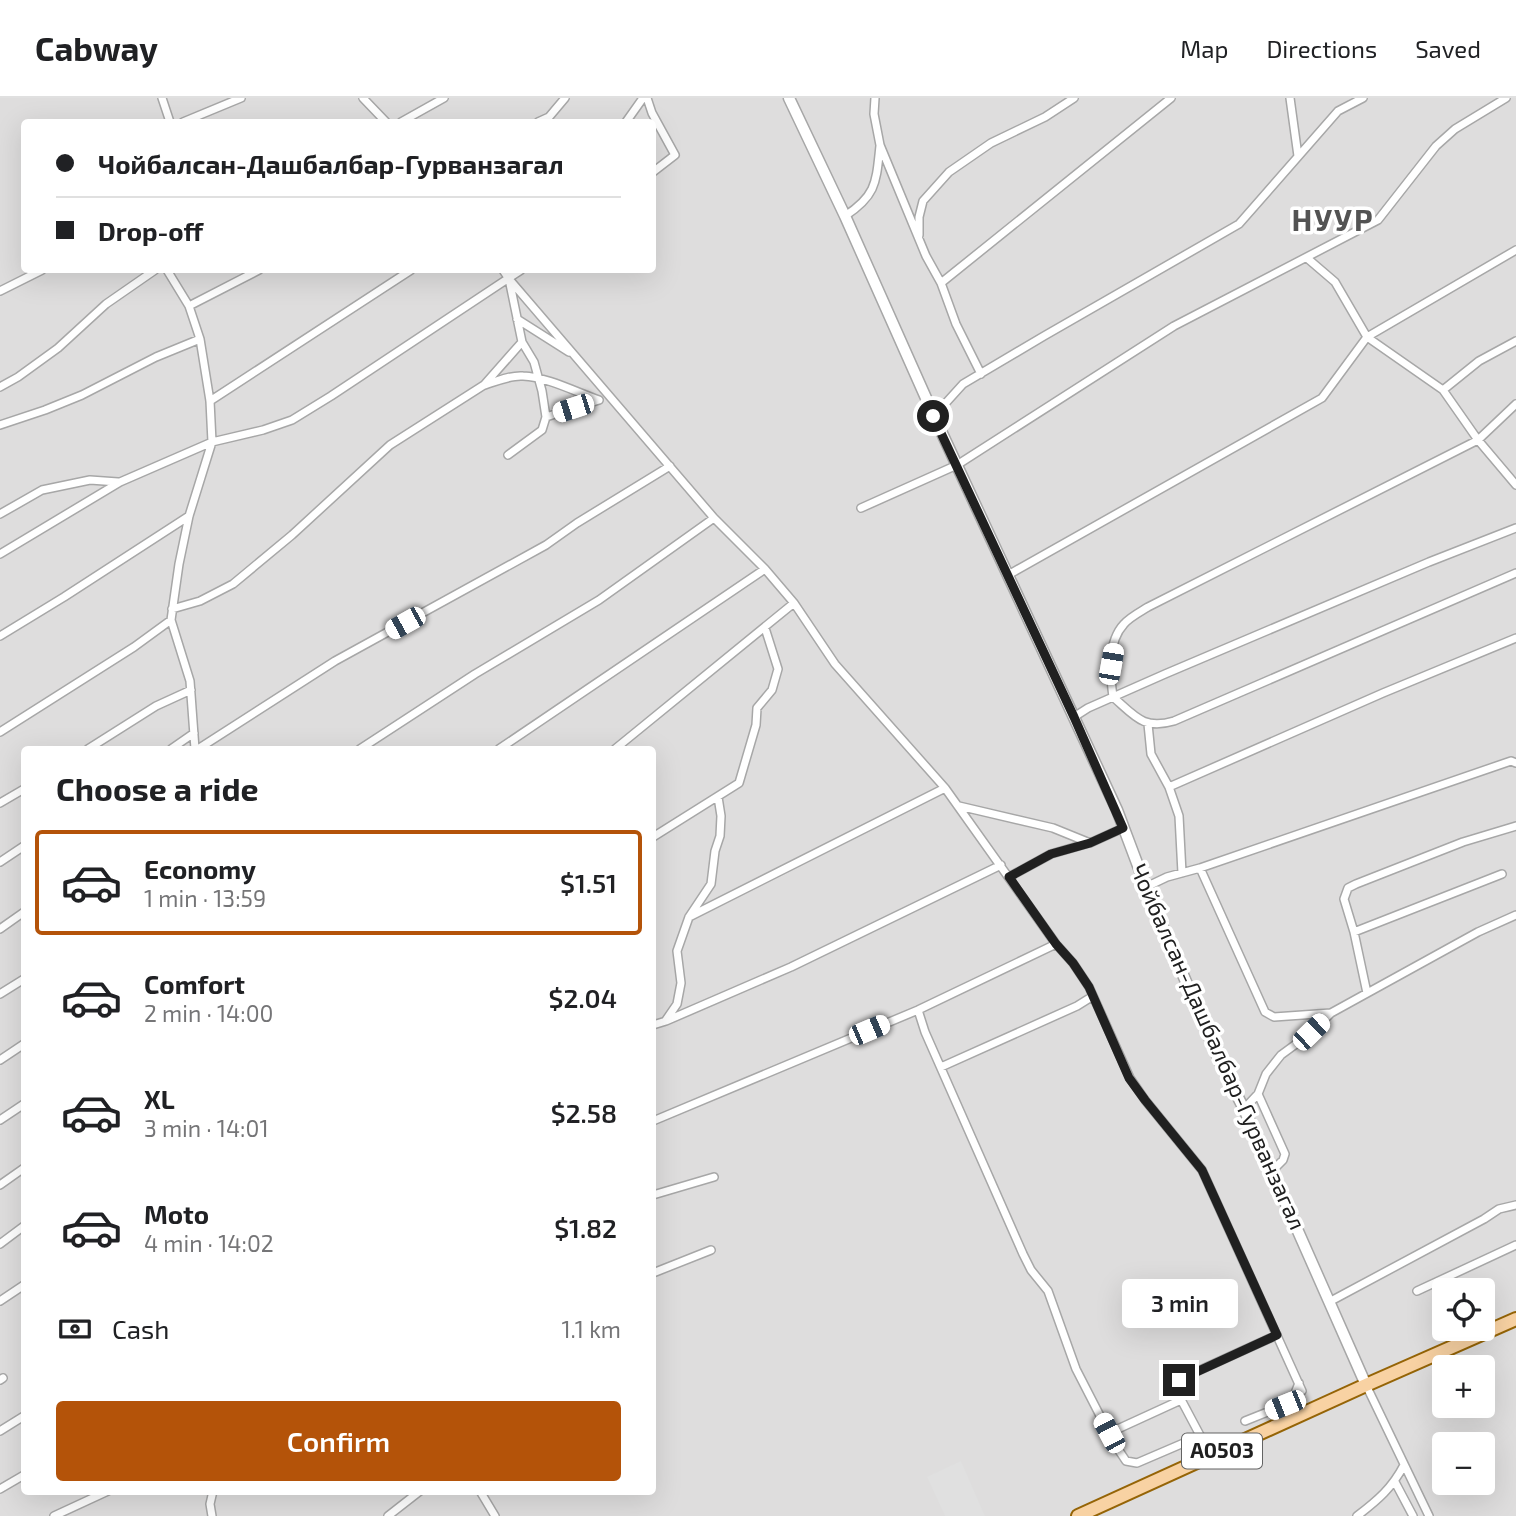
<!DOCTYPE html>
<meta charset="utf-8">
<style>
body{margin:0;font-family:"Exo 2",sans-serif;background:#f6f6f6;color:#202124;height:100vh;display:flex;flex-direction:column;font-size:26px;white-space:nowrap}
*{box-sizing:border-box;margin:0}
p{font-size:23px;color:#757577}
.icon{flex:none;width:38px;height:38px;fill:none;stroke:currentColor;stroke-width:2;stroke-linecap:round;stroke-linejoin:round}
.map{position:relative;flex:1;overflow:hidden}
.panel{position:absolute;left:21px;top:648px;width:635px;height:749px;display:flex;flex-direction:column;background:#fff;border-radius:7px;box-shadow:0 7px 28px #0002}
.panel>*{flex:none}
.top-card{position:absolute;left:21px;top:21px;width:635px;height:154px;border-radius:7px;box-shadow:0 7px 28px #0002;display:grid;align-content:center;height:154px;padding:0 35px;background:#fff}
.buttons{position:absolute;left:1432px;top:1180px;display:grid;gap:14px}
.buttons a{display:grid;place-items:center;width:63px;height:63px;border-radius:7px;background:#fff;box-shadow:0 7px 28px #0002;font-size:35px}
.end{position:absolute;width:32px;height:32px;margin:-16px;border:9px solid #202020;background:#fff;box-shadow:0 0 0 4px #fff}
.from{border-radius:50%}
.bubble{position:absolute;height:49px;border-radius:7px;background:#fff;box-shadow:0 7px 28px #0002;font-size:23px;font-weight:600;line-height:49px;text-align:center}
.car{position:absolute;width:21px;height:42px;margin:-21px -10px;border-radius:9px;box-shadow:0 0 5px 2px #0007;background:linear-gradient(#fff 24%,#345 0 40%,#fff 0 76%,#345 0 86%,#fff 0)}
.top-card b{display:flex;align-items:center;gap:24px;height:66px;font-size:26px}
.top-card b+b{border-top:2px solid #e0e0e0}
.top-card i{width:18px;height:18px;background:#202124}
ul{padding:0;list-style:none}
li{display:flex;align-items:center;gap:21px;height:105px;margin:0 14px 10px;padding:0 21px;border:4px solid transparent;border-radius:7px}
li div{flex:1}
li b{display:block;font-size:26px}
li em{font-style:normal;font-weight:600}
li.current{border-color:#b45309}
li>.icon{width:63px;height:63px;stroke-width:1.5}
h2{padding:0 35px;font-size:32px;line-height:84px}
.pay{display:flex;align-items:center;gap:18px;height:77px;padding:0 35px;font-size:26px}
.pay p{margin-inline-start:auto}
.primary-button{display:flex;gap:14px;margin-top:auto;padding:14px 35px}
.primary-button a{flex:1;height:80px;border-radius:7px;background:#b45309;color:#fff;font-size:28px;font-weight:600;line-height:80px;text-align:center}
header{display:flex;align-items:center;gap:42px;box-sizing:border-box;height:98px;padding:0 35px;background:#fff;border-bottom:2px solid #e0e0e0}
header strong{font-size:33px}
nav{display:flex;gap:38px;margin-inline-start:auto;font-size:24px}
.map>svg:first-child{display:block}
.residential{fill:#dedddd;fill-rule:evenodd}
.parking{fill:#e0e0e0}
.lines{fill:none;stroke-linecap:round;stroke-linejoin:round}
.minor-casing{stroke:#a7a7a7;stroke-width:10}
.tertiary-casing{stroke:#a7a7a7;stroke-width:13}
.primary-casing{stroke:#956406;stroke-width:16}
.minor{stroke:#fff;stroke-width:7}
.tertiary{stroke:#fff;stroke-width:10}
.primary{stroke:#f8d2a3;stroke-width:12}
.route{stroke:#202020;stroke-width:9}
.labels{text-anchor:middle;stroke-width:7;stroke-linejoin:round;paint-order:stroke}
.shield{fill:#fff;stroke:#636363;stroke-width:2}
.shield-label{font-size:21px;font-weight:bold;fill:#202020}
.street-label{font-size:23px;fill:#202020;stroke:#fff}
.district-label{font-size:30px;font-weight:bold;letter-spacing:2px;fill:#535353;stroke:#fff}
</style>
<header>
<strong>Cabway</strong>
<nav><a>Map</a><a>Directions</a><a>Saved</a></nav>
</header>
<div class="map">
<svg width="1516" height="1418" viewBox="0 0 1516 1418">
<rect width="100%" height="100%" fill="#f0ede6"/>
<!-- residential -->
<path class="residential" d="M0,0H1516V1418H0ZM24,24H653V172H24ZM24,651H653V1393H24ZM1444,1192H1482V1230H1444ZM1444,1269H1482V1307H1444ZM1444,1346H1482V1384H1444Z"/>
<!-- parking -->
<path class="parking" d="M961,1363L985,1418H945L927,1379Z"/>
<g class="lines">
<!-- minor casing -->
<g class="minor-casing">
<path id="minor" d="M162,0L170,24
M363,0L386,24
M647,0L652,15L675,57L653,74
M875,0L874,16L880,47L926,158L941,185L956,226L981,276
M1290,0L1298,58
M183,24L241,0
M401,24L444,0
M538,24L549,19L565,0
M626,24L643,0
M845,118C877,97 876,84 880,48
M919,137V119L923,103L949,74L991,45L1045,19L1074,0
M1307,160L1335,184L1367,239L1443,292L1478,342L1516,387
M167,172L189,208L200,241L210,303L212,344L189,418L179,466L171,522L190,583L195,651
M503,172L509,181L522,244L534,264L542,293L546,319L542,332L508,357
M509,181L714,420L765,471L794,505L835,566L945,690L1056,846L1073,865L1089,889L1130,980L1145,1002L1202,1072L1302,1293
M941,185L1171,0
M0,193L42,172
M189,208L259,172
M517,221L569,254
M485,287C497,283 511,277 523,278C547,279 576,294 599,302
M0,289L18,279L58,250L106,206L155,172
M1443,292L1479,263L1516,243
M210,303L411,172
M1516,306L1478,342L1148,509C1140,514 1130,519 1124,526C1107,544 1110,577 1113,599C1135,618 1143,632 1174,623L1516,475
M934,318L963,286L1044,238L1239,126L1338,13L1363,0
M546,319L599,302
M0,327L45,312L82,297L156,259L200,241
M861,410L957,367L1174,228L1378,122L1436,48L1455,31L1506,0
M0,416L42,392L90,382L118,384
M0,456L120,384L212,344L263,332L292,322L331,298L521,172
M1008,477L1322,300L1367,239L1516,152
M172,511L200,503L233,486L292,437L390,347L484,287L522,244
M0,538L64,499L189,418
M1074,619L1088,610L1165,576L1429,464L1516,430
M1148,626L1151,656L1169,689L1179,718L1182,775
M0,634L134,549L171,522
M88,651L156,608L191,592
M171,651L194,635
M198,651L335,563L546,447L577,425L670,368
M360,651L475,576L599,502L714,420
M499,651L765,471
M615,651L794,505
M1169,689L1383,595L1516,540
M0,705L24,691
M959,708L1053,730L1090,745L1123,730
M653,739L739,685L756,627L757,610L772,592L778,571L765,530
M0,764L24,748
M1200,770L1265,914L1274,919L1331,915L1478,834L1516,817
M1009,779L1051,756L1089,745
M1146,789L1167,779L1200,770L1511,663L1516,665
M689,819L945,690
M0,831L24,814
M1354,834L1502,776
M1367,895L1354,834L1344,801L1348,790L1356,786L1463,744L1516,728
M0,896L24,881
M918,912L925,934L1023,1156L1031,1172L1048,1193L1076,1271L1114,1345L1126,1363L1137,1365L1200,1338
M666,922L677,906L681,885L677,853L689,819L711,786L715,753L720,738L721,718L718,699
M653,927L666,923L791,869L1001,767
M0,962L24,946
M941,969L1077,908L1093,898
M1258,996L1285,1056L1283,1062L1272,1073
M1244,1011L1258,996L1266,976L1281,957L1311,935L1331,915
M0,1022L24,1006
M653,1023L918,912L1056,846
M0,1087L24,1070
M653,1097L714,1079
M0,1146L24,1128
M653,1175L711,1152
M1417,1193L1516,1147
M0,1203L24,1187
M1329,1204L1484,1121L1499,1111L1516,1107
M0,1282L3,1280
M1366,1287L1429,1418
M1245,1323L1285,1307L1293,1300L1299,1285
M0,1333L24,1318
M1109,1335L1181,1302
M1211,1358L1177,1294L1174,1287L1176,1283L1277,1237
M1395,1384L1413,1418
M0,1391L24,1377
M480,1393L495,1418
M54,1418L108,1393
M212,1418L210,1406L213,1393
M388,1418L420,1393
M1357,1418C1378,1402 1392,1390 1404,1367"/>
</g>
<!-- tertiary casing -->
<g class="tertiary-casing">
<path id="tertiary" d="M789,0L845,118L934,318L1117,712L1146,789L1219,962L1244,1011L1366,1287"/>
</g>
<!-- primary casing -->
<g class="primary-casing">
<path id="primary" d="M1078,1418L1366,1287L1516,1221"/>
</g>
<!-- minor -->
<use href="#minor" class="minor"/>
<!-- tertiary -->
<use href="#tertiary" class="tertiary"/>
<!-- primary -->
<use href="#primary" class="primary"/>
</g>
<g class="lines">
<!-- route -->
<path class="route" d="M933,318L1074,619L1123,730L1090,745L1051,756L1009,779L1056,846L1073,865L1089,889L1129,980L1145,1002L1202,1072L1277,1237L1179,1282"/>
</g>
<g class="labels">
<!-- shield labels -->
<rect class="shield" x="1182" y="1335.5" width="80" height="35" rx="5"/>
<g class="shield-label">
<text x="1222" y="1360">A0503</text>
</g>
<!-- street labels -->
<g class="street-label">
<text transform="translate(1218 949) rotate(66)" y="8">Чойбалсан-Дашбалбар-Гурванзагал</text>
</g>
<!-- district labels -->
<g class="district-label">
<text x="1333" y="133">НУУР</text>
</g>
</g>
</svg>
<div class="buttons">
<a><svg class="icon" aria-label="locate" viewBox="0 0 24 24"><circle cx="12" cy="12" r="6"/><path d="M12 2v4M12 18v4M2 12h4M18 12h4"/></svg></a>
<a>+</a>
<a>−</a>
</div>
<i class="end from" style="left:933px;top:318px"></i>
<i class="end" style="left:1179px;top:1282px"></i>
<div class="bubble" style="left:1122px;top:1181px;width:116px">3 min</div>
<i class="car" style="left:573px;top:310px;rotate:252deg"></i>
<i class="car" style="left:405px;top:525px;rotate:241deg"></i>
<i class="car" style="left:1111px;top:566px;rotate:10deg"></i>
<i class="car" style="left:869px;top:932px;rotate:67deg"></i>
<i class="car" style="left:1311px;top:934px;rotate:46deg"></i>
<i class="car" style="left:1285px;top:1307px;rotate:248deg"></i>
<i class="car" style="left:1109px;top:1335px;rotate:332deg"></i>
<div class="top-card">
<b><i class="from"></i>Чойбалсан-Дашбалбар-Гурванзагал</b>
<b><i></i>Drop-off</b>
</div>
<section class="panel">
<h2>Choose a ride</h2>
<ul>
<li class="current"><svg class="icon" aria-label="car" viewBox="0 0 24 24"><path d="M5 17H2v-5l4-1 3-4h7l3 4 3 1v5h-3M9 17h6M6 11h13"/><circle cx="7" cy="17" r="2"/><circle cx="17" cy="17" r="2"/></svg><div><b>Economy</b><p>1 min · 13:59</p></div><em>$1.51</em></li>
<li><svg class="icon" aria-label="car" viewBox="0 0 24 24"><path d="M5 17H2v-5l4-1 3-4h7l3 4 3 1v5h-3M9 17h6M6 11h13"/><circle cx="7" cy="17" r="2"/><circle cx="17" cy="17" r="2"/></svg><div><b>Comfort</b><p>2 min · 14:00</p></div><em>$2.04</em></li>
<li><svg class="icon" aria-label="car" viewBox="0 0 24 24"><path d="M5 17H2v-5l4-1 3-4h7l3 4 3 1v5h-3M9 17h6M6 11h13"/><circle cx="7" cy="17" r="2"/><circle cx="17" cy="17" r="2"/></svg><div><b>XL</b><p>3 min · 14:01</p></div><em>$2.58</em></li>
<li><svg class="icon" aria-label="car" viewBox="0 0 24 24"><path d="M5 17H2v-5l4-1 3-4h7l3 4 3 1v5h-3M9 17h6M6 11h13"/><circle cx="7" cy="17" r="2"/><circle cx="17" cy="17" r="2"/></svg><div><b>Moto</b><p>4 min · 14:02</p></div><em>$1.82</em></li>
</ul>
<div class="pay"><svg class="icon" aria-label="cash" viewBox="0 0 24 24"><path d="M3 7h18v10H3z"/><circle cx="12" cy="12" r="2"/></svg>Cash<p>1.1 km</p></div>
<div class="primary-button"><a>Confirm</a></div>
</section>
</div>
